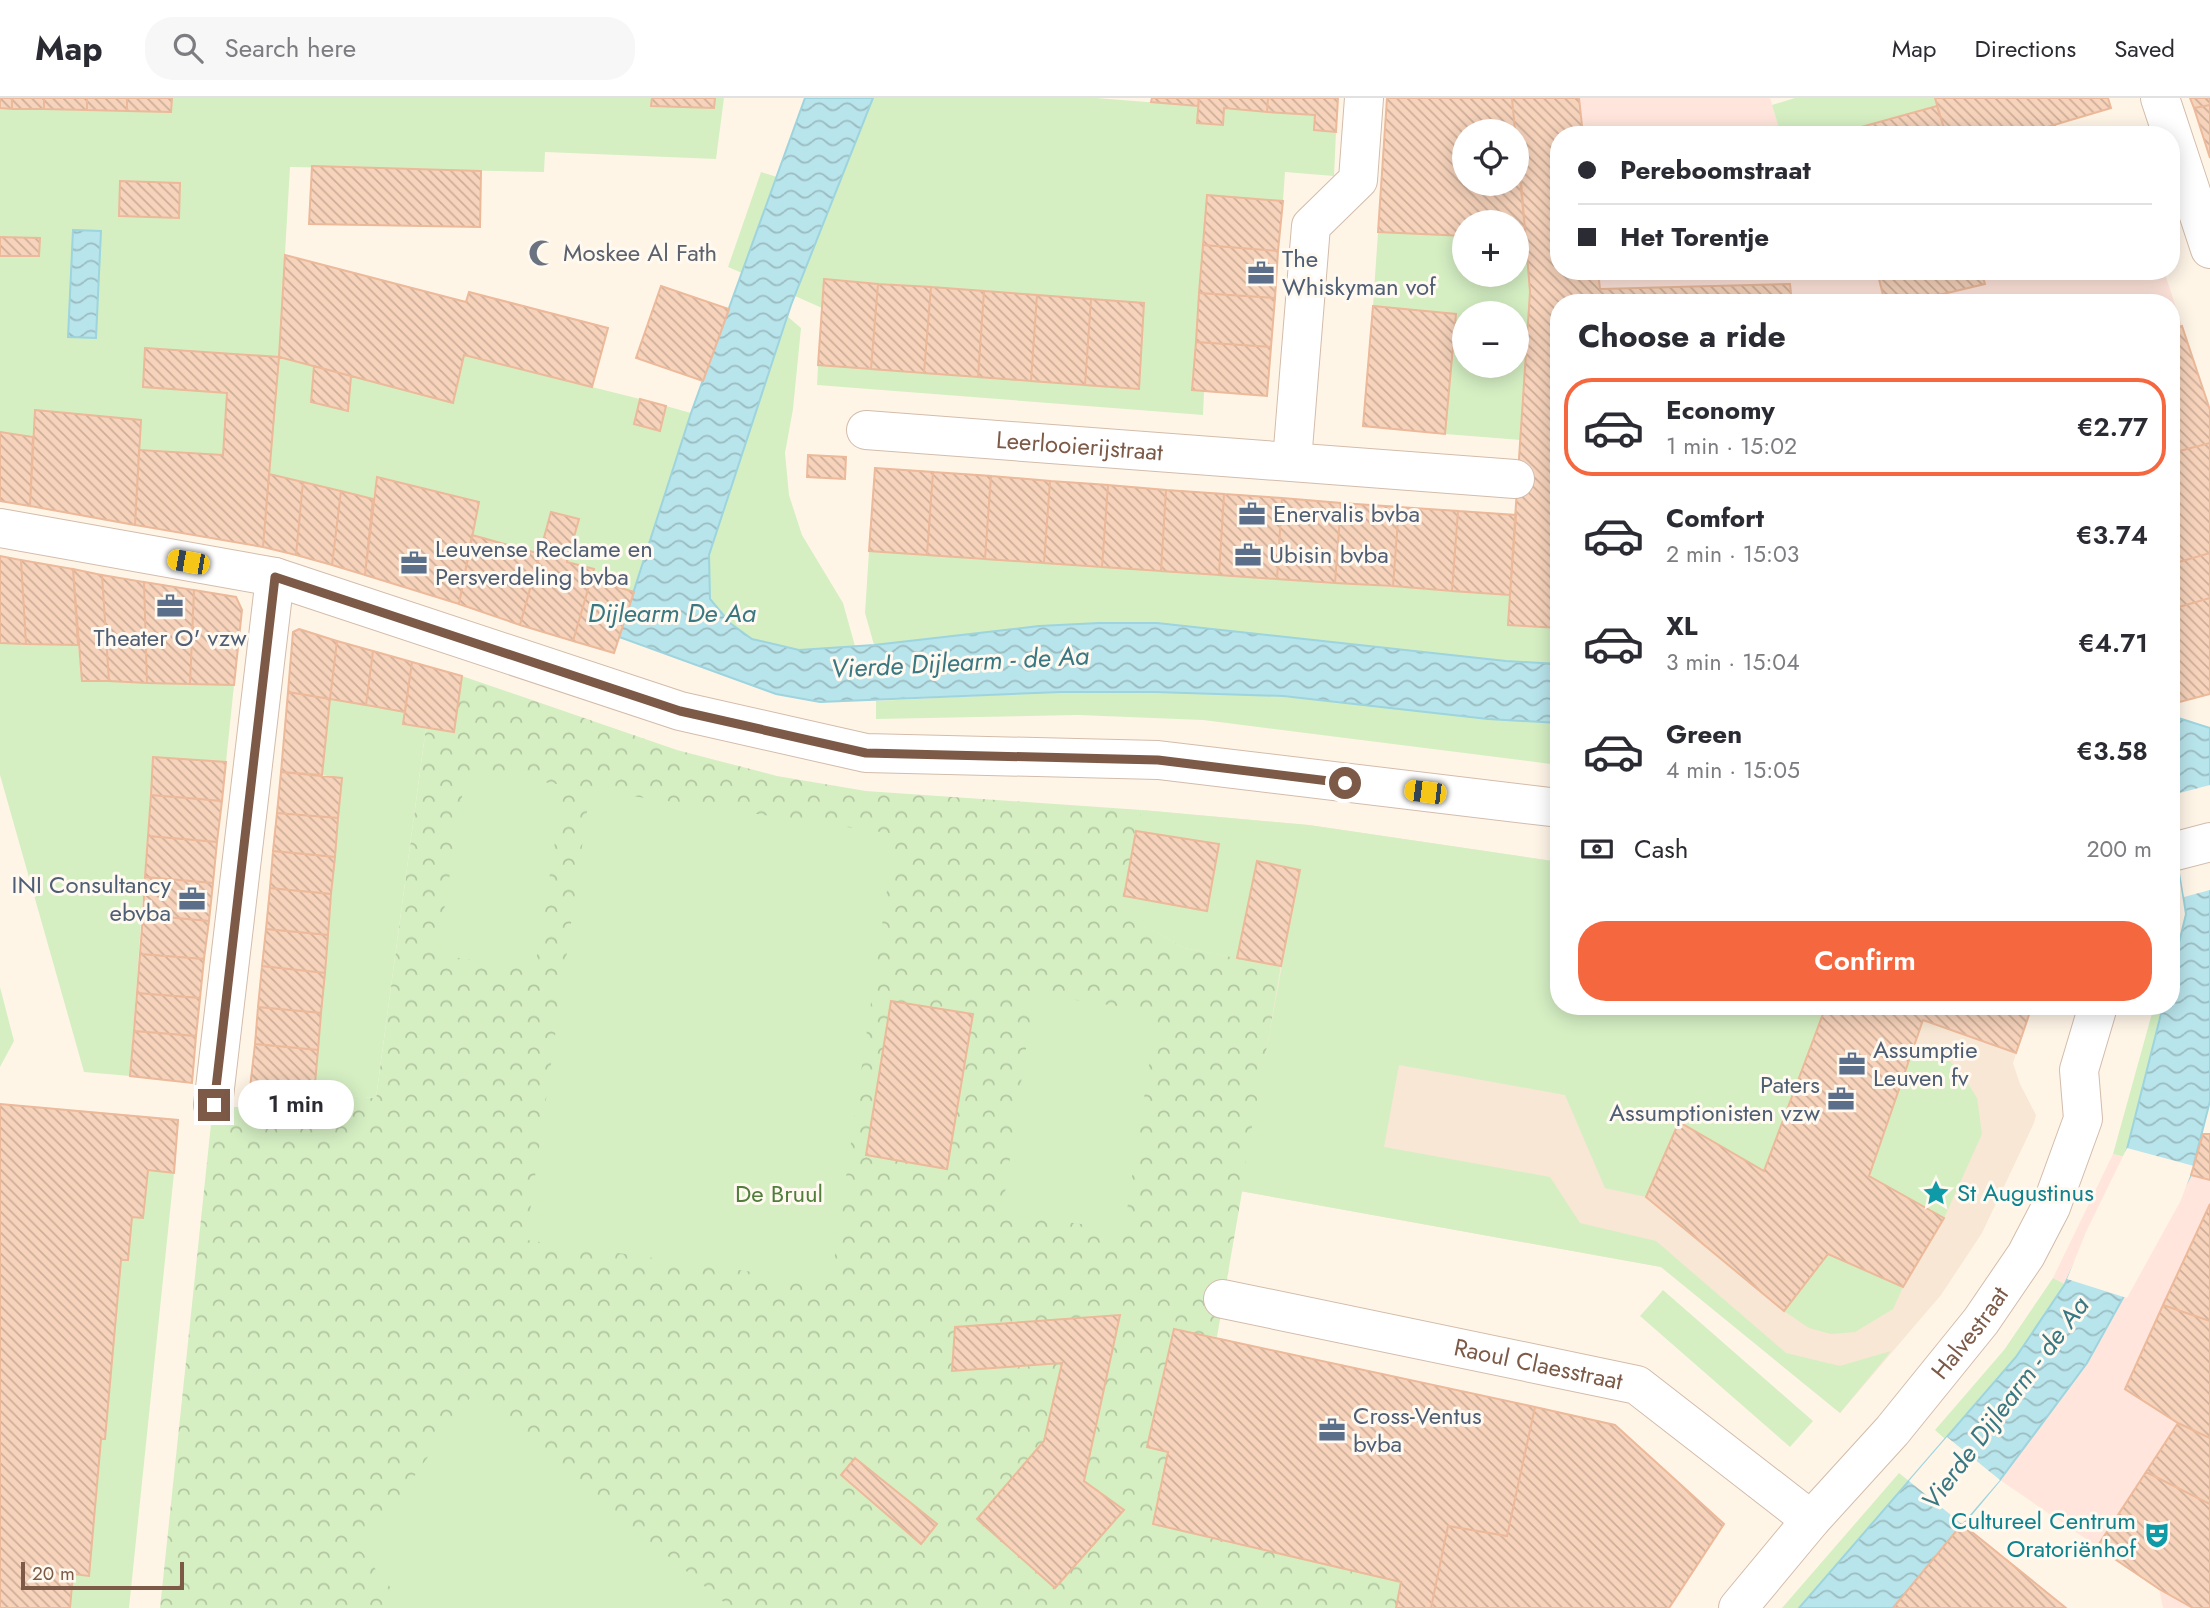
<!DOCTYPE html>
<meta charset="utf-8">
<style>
body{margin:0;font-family:Jost,sans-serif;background:#f7f7f7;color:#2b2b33;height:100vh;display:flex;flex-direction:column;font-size:26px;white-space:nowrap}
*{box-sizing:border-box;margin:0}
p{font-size:23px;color:#7c7c81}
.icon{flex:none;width:38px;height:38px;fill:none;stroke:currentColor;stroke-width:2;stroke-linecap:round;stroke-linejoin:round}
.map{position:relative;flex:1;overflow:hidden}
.details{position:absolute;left:1550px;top:196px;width:630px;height:721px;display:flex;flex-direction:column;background:#fff;border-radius:28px;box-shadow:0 4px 18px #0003}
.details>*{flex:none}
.guide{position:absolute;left:1550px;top:28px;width:630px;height:154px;border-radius:28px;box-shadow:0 4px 18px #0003;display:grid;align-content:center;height:154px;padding:0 28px;background:#fff}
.tools{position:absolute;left:1452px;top:21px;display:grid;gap:14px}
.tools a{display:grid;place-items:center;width:77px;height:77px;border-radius:50%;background:#fff;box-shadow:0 4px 18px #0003;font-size:35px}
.scale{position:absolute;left:21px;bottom:18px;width:163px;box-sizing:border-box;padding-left:7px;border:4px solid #7c5a47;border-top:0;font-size:19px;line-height:24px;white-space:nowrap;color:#7c5a47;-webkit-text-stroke:5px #fff9f0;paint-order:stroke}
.end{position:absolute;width:32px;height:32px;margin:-16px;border:9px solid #7c5a47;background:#fff;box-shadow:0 0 0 4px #fff}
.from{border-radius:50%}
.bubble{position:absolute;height:49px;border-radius:24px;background:#fff;box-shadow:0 4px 18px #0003;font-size:23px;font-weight:600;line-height:49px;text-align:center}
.car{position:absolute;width:21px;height:42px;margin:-21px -10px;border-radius:9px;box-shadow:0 0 5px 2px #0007;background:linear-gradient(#f5c518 24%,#345 0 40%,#f5c518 0 76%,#345 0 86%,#f5c518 0)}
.guide b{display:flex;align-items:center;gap:24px;height:66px;font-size:26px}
.guide b+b{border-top:2px solid #e1e1e2}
.guide i{width:18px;height:18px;background:#2b2b33}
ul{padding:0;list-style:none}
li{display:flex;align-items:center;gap:21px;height:98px;margin:0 14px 10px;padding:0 14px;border:4px solid transparent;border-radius:28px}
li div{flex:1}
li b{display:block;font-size:26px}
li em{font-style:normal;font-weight:600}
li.on{border-color:#f5673f}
li>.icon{width:63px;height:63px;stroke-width:1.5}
h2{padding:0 28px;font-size:32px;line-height:84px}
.pay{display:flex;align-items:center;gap:18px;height:77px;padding:0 28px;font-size:26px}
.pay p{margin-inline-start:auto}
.action{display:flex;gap:14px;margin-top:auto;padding:14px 28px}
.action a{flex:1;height:80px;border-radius:28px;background:#f5673f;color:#fff;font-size:28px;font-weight:600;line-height:80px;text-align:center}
header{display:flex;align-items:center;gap:42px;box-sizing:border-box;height:98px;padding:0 35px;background:#fff;border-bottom:2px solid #e1e1e2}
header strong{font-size:33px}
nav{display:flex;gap:38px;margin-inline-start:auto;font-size:24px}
.search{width:490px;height:63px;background:#f7f7f7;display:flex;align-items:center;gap:18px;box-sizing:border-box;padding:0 24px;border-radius:28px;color:#7c7c81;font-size:26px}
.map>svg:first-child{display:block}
.residential{fill:#f7e7d4}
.commercial{fill:#ffe5db}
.park{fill:url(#park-crowns)}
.garden{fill:#d5efc3;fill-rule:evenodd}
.water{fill:url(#water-waves);stroke:#9dd4de;stroke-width:2}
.pier{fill:#fff5e7}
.building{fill:url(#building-back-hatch);stroke:#ecb99a;stroke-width:2}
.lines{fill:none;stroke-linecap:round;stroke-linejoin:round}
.street-casing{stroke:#d3bcab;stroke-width:40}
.street{stroke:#fff;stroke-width:38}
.route{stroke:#7c5a47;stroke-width:9}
.labels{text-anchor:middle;stroke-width:6;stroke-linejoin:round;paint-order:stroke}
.worship-label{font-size:24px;fill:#5b616d;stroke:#fff9f0;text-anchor:start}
.service-label{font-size:24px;fill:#4e5e75;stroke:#fff9f0;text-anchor:start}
.street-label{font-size:24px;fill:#7c5a47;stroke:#fff9f0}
.culture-label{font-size:24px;fill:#0d838f;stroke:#fff9f0;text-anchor:start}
.park-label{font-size:24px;fill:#4f7d3c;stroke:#fff9f0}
.water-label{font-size:26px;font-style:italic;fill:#397783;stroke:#fff9f0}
</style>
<header>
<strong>Map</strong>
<div class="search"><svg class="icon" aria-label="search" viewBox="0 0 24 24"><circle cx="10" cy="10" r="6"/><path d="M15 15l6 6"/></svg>Search here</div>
<nav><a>Map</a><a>Directions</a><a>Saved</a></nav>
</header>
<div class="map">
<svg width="2210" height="1510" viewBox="0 0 2210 1510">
<defs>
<pattern id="park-crowns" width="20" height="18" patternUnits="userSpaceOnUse" patternTransform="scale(1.75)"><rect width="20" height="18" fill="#d5efc3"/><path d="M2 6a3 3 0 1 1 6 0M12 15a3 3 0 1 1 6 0" fill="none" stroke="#b2c5a0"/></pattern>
<pattern id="water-waves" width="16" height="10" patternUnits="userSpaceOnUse" patternTransform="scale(1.75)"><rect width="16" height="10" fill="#b8e4eb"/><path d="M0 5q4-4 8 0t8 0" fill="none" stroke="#9bbcc0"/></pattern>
<pattern id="building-back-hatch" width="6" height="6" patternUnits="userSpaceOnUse" patternTransform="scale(1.75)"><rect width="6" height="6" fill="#f7d3bb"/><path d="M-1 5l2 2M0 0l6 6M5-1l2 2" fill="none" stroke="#cdae9a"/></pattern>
</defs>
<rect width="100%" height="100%" fill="#fff5e7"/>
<!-- residential -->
<path class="residential" d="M1142,712L1309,727L1559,764V908H2032L2013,965L2020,986L2036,1017L2034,1025L1982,1135L1941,1197L1840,1315L1661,1169L1240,1093L1281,869L1184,850L1120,814Z"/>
<!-- commercial -->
<path class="commercial" d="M1512,0H1770L1781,37H1559V173H2164L2182,228L2172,231V205H1559V566L1506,563L1527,245L1526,141L1517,33H1515Z
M2113,1056L2210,1082V1223L2163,1208L2125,1291L2178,1325L2146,1374L2210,1406V1510H2163L2159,1491L2000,1382L2087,1265L2065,1186L2053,1180Z"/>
<!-- park -->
<path class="park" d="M462,578L677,652L777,678L866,693L1142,712L1121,814L1184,850L1281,868L1217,1239L1174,1232L1147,1349L1168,1354L1153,1426L1401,1484L1396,1510H160L213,1007L248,1010L250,990L376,1000L426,629L454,634Z"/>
<!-- garden -->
<path class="garden" d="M172,0H652V8L713,10L715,0H724L716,61L545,54L544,74L290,69L279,259L314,268L311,304L348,313L351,278L452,305L464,257L640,301L634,326L659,333L666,308L691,315L634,494L591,481L593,471L567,464L579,421L551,414L540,456L472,437L478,404L377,379L373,401L269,376L279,259L145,251L144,289L227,295L223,357L139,352L140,322L35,312L33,339L0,334V10L171,14Z
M873,0H1096L1198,8L1197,25L1223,26L1224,10L1315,17L1314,32L1336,34L1334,78L1285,74L1283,103L1207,97L1192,292L1204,294L1203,317L817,287L818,267L1139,291L1143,205L825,181L822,210L795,198Z
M1795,0H1935L1937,8L1832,37H1781L1772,7Z
M761,74L777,79L742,175L728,169Z
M1378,134L1465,138V177H1517V141H1526L1530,194L1521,342L1445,336L1455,216L1373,208ZM1465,215H1517V268H1465Z
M787,218L801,230L793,311L785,355L789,397L802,437L843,505L855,548L799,552L752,541L730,525L710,501L709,457Z
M869,453L1510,497L1509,527L1559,530V566L1506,563L1157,525C1062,525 969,536 874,547L865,515Z
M0,545L78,547L82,583L234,587L226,664L153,660L130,978L84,974L0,677Z
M1061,594C1135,594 1210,592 1284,599C1376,606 1467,620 1559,625V667L1203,622L1078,617L876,621V603Z
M330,601L405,614L426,629L376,1000L314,996L342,681L322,677Z
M466,673L564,687L535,870L437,857Z
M590,692L895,736L831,1185L526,1142Z
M1142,712L1309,727L1559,764V908H1826L1764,1073L1679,1024L1646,1099L1605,1090L1565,997L1399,967L1384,1049L1550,1079L1580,1125L1656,1143L1786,1255L1840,1268L1891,1253L1840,1315L1661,1169L1240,1093L1300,772L1257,763L1237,860L1184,850L1120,814L1124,798L1206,813L1218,746L1136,733Z
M0,889L14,943L0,969Z
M1034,896L1157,914L1124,1132L1002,1115Z
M2154,908H2163L2125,1059L2113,1056Z
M1914,947L1945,958L1960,973L1977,1000L1982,1036L1944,1120L1869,1078Z
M0,1005L179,1022L174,1075L129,1510H70L73,1477L89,1478L101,1341H105L121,1162H128L132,1119L143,1120L148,1072L174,1074L178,1022Z
M1828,1156L1903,1189L1893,1211L1855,1234L1831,1236L1809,1230L1784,1213Z
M2053,1180L2065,1186L2016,1259L1945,1341L1935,1332L2004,1252Z
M1663,1192L1813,1323L1790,1349L1640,1218Z
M472,1297L731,1510H407L361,1453Z
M1899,1375L1909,1383L1799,1510H1782Z"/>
<!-- water -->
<path class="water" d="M805,0H873L791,207L709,457L710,501L730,525L752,541L799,552L874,547L1039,528L1099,525H1157L1506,563L1559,566V625L1488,621L1283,598L1155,594H1061L820,604L776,596L619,539L691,315Z
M73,132L101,133L96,240L68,239Z
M2172,618L2210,630V1003L2191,1077L2087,1265L2000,1382L1893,1510H1799L2016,1259L2065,1186L2125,1059L2163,908H2172V874L2186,816L2172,726Z"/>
<!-- pier -->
<path class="pier" d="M2210,687V792L2184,799L2172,727V697Z
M2127,1050L2194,1068L2180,1104L2127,1200L2067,1181L2086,1134Z
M1947,1339L2000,1382L1962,1426L1909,1383Z"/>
<!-- building -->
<path class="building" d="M0,0H12V11L0,10Z
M12,0H44V11H12Z
M44,0H87V12L44,11Z
M87,0H127V13L87,12Z
M127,0H172L171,14L127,13Z
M652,0H715L714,10L651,8Z
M1152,0H1199L1198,8L1151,4Z
M1199,0H1268L1267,14L1224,10L1223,27L1197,25Z
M1268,0H1338L1336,34L1314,32L1315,17L1267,14Z
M1387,0H1512L1515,33H1465V86H1517V53L1526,141H1517V124H1465V138L1378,134Z
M1512,0H1579L1583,37H1559V173H1598L1600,191L1790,186L1792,205H1559V530L1508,527L1530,194L1517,33H1515Z
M1935,0H2108L2111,10L2020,37H1946Z
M2190,0H2210V7L2194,10Z
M2210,7V60L2194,10Z
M1937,8L1946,37H1843V34Z
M2055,27L2058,37H2020Z
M312,68L481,73L480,129L309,126Z
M120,83L180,85L179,120L119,118Z
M1207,97L1283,103L1278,153L1203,147Z
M0,139L40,140L39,158H0Z
M1203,147L1278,153L1275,200L1199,195Z
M285,157L466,204L469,194L608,230L592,289L464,257L453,305L279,259Z
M1877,173H1981L1985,186L1905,205H1885Z
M824,181L878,186L871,271L818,267Z
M878,186L931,189L924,275L871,271Z
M661,188L729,211L703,283L636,260Z
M931,189L984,193L978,279L924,275Z
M984,193L1037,197L1031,283L978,279Z
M1199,195L1275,200L1271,249L1196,244Z
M1037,197L1091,201L1085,287L1031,283Z
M1091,201L1144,205L1139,291L1085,287Z
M1373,208L1456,216L1445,336L1363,328Z
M2182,228L2210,312V345L2172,355V231Z
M1196,244L1271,249L1267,298L1192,292Z
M145,250L279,259L263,449L135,427L139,352L223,357L227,295L143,289Z
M314,268L351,278L348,313L311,304Z
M640,301L666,308L660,333L634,326Z
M35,312L141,322L135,427L30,408Z
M0,334L33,339L30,408L0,403Z
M2210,345V455L2172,466V355Z
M808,357L846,359L845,381L807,379Z
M875,370L933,374L927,457L869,453Z
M933,374L991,378L985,461L927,457Z
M269,376L303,384L296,457L263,449Z
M991,378L1050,383L1044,465L985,461Z
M377,379L479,404L459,506L365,477Z
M1050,383L1108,387L1102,469L1044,465Z
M303,384L341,393L332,467L296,457Z
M1108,387L1166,392L1161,473L1102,469Z
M1166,392L1224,396L1219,477L1161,473Z
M341,393L373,401L365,477L332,467Z
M1224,396L1282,400L1277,481L1219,477Z
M1282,400L1341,405L1335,485L1277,481Z
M1341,405L1399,409L1393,488L1335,485Z
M1399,409L1458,413L1452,493L1393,488Z
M1458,413L1516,417L1510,497L1452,493Z
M551,414L579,421L567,464L594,471L573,543L520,527Z
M472,437L540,456L520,527L459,506Z
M2210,455V500L2172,511V466Z
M0,458L21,462L26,546L0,545Z
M21,462L73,471L78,547L26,546Z
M73,471L102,477L109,583H82Z
M102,477L144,484L147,585L109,583Z
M591,481L634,494L614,555L573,543Z
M144,484L194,492L190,586L147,585Z
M194,492L236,499L242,512L234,587L190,586Z
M2210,500V596L2172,606V511Z
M299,531L337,543L330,601L288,594L293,534Z
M337,543L373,553L366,607L330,601Z
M373,553L412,564L405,614L366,607Z
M412,564L462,578L454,634L403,626Z
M288,594L330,601L322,677L281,674Z
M153,659L226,664L222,703L151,697Z
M281,674L342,680L338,720L277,715Z
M151,697L222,703L217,744L148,738Z
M277,715L338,720L335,759L273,753Z
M1136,733L1219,746L1207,813L1124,798Z
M148,738L217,744L213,785L145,779Z
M273,753L335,759L331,796L270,790Z
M1257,763L1300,772L1281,868L1237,860Z
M145,779L213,785L209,823L143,817Z
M270,790L331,796L328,837L266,831Z
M143,817L209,823L204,861L140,856Z
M266,831L328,837L325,875L262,868Z
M140,856L204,861L200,900L137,895Z
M262,868L325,875L321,915L258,909Z
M137,895L200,900L196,938L134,933Z
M891,903L973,916L947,1071L866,1057Z
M1826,908H2032L2016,955L1923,922L1869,1078L1944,1120L1903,1189L1828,1156L1784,1213L1646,1099L1679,1024L1764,1073Z
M258,909L321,915L318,952L255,946Z
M134,933L196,938L192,985L130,978Z
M255,946L318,952L314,996L250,990Z
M0,1006L178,1022L174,1075L148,1072L143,1120L132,1119L128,1162H121L105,1341H101L89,1478L73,1476L70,1510H0Z
M2203,1036H2210V1082L2191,1077Z
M2210,1106V1223L2163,1207Z
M2163,1207L2210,1223V1340L2178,1325L2125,1291Z
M1120,1217L1084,1383L1124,1412L1055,1490L977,1421L1044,1343L1062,1265L952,1273L955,1229Z
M1174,1231L1535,1309L1507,1438L1448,1428L1431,1510H1396L1401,1484L1153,1426L1168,1354L1147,1349Z
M1535,1309L1615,1327L1724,1426L1669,1510H1431L1448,1428L1507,1438Z
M2178,1325L2210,1340V1406L2146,1374Z
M855,1360L937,1426L921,1446L841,1377Z
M2146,1374L2210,1406V1510H2193L2159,1491L2097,1449Z
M1962,1426L1967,1430L2066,1510H1893Z"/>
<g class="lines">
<!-- street casing -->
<g class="street-casing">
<g id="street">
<path d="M2160,0L2210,151"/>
<path id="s1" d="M866,332L1515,381"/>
<path d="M1292,363L1311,128L1358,82L1364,0"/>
<path d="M0,430L275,479L680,613L866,655L1158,662L1559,710"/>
<path d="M2172,754L2210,744"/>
<path d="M213,1007L275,479"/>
<path id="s2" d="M1223,1201L1637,1287L1811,1422"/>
<path id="s3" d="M1738,1510L1811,1422L1892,1333L1981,1223L2026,1157L2051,1109L2083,1021L2079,972L2098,908"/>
</g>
</g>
<!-- street -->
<use href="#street" class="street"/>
</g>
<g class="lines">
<!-- route -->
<path class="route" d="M214,1007L275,479L680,613L866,655L1158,662L1345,685"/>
</g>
<!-- icons -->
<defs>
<g id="mosque-bare" transform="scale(2.1)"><path d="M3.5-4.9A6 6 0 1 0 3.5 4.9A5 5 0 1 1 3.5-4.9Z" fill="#6b7280" stroke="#fff9f0" stroke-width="2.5" paint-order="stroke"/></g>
<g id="office-bare" transform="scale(2.1)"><path d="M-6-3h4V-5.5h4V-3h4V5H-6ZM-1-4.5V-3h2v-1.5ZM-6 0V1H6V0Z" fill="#5c6f8a" stroke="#fff9f0" stroke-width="2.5" paint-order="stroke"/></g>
<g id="sight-bare" transform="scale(2.1)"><path d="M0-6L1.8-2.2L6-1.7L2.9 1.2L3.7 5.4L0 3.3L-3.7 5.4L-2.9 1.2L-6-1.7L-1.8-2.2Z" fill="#0f9aa8" stroke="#fff9f0" stroke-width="2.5" paint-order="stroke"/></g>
<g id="theatre-bare" transform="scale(2.1)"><path d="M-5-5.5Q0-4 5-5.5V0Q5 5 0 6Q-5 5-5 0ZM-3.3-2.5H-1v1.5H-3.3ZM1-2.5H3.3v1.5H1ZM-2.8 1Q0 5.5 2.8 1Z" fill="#0f9aa8" stroke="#fff9f0" stroke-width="2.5" paint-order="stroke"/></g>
</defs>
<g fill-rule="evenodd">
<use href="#mosque-bare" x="542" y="155"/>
<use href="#office-bare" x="1261" y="175"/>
<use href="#office-bare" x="1252" y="416"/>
<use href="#office-bare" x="1248" y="457"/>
<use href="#office-bare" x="414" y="465"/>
<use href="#office-bare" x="170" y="508"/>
<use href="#office-bare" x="192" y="801"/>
<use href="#office-bare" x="1852" y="966"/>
<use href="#office-bare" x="1841" y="1001"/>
<use href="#sight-bare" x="1936" y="1095"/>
<use href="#office-bare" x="1332" y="1332"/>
<use href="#theatre-bare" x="2157" y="1437"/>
</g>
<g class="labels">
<!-- worship labels -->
<g class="worship-label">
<text x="563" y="163">Moskee Al Fath</text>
</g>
<!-- service labels -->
<g class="service-label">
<text x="1282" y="169">The<tspan x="1282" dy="28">Whiskyman vof</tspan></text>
<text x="1273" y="424">Enervalis bvba</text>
<text x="435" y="459">Leuvense Reclame en<tspan x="435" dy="28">Persverdeling bvba</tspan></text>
<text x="1269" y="465">Ubisin bvba</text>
<text x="170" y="548" text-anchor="middle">Theater O' vzw</text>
<text x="171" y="795" text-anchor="end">INI Consultancy<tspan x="171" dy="28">ebvba</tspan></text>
<text x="1873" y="960">Assumptie<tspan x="1873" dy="28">Leuven fv</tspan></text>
<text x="1820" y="995" text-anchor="end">Paters<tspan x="1820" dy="28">Assumptionisten vzw</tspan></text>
<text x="1353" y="1326">Cross-Ventus<tspan x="1353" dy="28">bvba</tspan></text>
</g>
<!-- street labels -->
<g class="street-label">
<text dy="8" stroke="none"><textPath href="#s1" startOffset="214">Leerlooierijstraat</textPath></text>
<text dy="8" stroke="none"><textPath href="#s3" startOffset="360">Halvestraat</textPath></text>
<text dy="8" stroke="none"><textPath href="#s2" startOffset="322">Raoul Claesstraat</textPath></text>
</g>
<!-- culture labels -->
<g class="culture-label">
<text x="1957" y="1103">St Augustinus</text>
<text x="2136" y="1431" text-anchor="end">Cultureel Centrum<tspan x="2136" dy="28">Oratoriënhof</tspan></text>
</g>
<!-- park labels -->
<g class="park-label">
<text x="779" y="1104">De Bruul</text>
</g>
<!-- water labels -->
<g class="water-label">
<text x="672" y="524">Dijlearm De Aa</text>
<text transform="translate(960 564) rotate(-3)" y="9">Vierde Dijlearm - de Aa</text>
<text transform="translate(2005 1305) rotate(-53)" y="9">Vierde Dijlearm - de Aa</text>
</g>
</g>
</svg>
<div class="tools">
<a><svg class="icon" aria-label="locate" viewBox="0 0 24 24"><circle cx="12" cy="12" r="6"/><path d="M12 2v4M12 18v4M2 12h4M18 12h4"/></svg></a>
<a>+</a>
<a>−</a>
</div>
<div class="scale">20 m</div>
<i class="end from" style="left:1345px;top:685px"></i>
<i class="end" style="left:214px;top:1007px"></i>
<div class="bubble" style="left:238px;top:982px;width:116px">1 min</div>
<i class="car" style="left:188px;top:464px;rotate:280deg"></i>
<i class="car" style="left:1425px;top:694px;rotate:277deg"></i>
<div class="guide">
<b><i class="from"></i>Pereboomstraat</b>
<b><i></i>Het Torentje</b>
</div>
<section class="details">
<h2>Choose a ride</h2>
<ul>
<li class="on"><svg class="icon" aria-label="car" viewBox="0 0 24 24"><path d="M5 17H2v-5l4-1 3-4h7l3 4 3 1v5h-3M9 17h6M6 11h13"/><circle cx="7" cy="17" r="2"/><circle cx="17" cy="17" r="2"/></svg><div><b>Economy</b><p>1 min · 15:02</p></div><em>€2.77</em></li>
<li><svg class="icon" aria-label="car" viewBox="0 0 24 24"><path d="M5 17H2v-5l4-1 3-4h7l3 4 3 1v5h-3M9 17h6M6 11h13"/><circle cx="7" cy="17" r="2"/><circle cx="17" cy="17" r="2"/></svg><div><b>Comfort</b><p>2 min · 15:03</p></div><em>€3.74</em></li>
<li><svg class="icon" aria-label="car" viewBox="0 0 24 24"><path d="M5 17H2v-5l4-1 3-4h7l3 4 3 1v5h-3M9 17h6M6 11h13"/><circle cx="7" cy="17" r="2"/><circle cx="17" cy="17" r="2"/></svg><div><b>XL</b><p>3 min · 15:04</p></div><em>€4.71</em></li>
<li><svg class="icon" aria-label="car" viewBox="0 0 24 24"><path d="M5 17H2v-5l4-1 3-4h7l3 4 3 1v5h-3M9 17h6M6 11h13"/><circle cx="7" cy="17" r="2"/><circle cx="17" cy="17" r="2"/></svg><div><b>Green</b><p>4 min · 15:05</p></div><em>€3.58</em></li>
</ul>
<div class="pay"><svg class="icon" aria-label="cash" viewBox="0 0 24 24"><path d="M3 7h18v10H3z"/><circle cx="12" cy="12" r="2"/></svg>Cash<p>200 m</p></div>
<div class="action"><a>Confirm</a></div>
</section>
</div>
